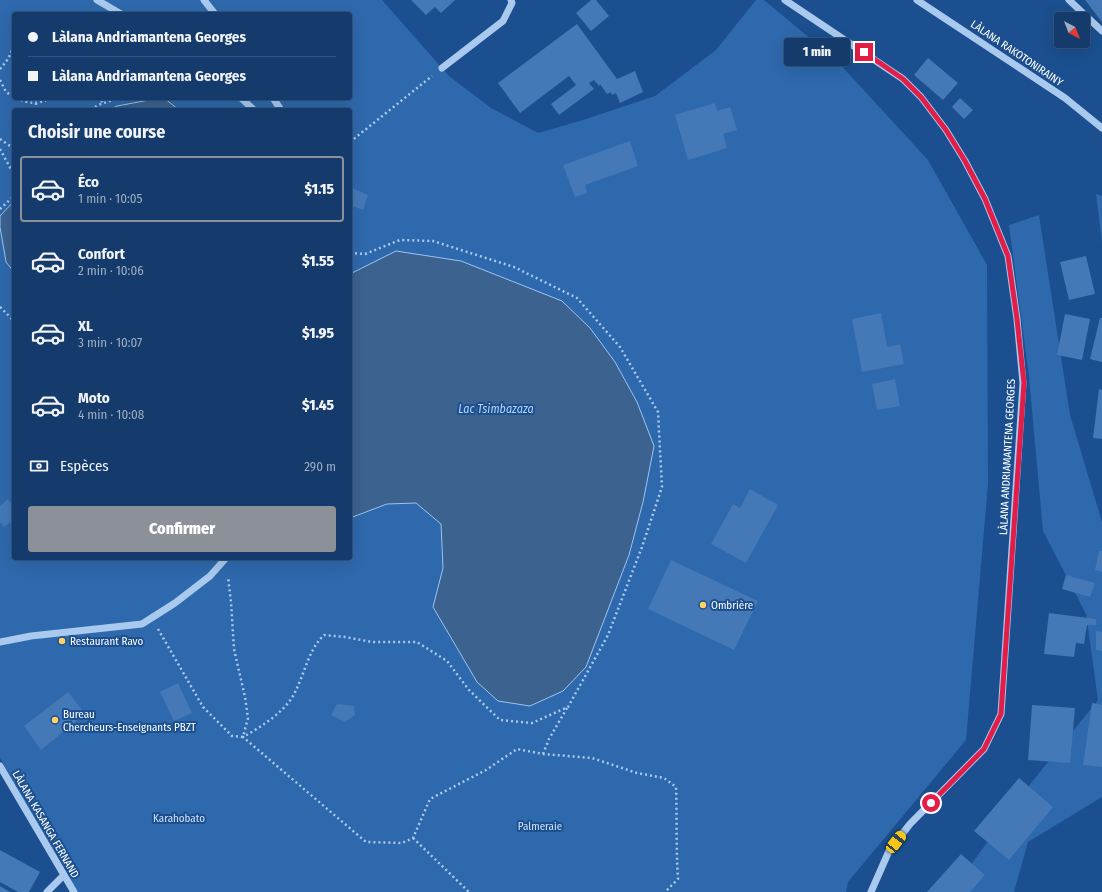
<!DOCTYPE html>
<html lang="fr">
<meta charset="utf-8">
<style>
body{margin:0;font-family:"Fira Sans Condensed",sans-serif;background:#1d4271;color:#f1f3f6;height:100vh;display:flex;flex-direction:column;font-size:15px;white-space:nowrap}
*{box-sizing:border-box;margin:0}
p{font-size:13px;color:#9dadc1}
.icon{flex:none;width:22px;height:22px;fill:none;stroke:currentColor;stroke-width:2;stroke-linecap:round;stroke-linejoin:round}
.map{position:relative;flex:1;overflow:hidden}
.sheet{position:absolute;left:12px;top:108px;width:340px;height:452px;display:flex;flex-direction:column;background:#143b6b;border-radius:4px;box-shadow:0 4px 16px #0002,0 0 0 1px #33557e}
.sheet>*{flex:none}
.banner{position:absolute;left:12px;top:12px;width:340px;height:88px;border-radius:4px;box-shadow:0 4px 16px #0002,0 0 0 1px #33557e;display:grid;align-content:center;height:88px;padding:0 16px;background:#143b6b}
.needle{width:26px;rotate:138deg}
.tools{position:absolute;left:1054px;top:12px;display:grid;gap:8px}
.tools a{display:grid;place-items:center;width:36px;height:36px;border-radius:4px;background:#143b6b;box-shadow:0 4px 16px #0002,0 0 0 1px #33557e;font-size:20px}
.end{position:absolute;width:18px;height:18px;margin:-9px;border:5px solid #e11d48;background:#fff;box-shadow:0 0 0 2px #fff}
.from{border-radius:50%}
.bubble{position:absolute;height:28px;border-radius:4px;background:#143b6b;box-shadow:0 4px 16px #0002,0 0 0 1px #33557e;font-size:13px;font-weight:800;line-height:28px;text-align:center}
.car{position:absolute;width:12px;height:24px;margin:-12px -6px;border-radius:5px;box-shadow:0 0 3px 1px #0007;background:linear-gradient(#f5c518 24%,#345 0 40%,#f5c518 0 76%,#345 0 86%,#f5c518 0)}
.banner b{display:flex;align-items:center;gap:14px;height:38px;font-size:15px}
.banner b+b{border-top:1px solid #33557e}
.banner i{width:10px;height:10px;background:#f1f3f6}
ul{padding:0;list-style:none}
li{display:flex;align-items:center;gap:12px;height:66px;margin:0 8px 6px;padding:0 8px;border:2px solid transparent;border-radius:4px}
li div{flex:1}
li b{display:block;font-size:15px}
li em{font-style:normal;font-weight:800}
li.selected{border-color:#8c9099}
li>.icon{width:36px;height:36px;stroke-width:1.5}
h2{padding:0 16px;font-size:18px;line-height:48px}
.pay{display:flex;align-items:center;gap:10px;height:44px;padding:0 16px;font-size:15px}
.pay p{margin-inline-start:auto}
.action{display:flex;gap:8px;margin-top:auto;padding:8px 16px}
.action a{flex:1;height:46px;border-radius:4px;background:#8c9099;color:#fff;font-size:16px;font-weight:800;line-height:46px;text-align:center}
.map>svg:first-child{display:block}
.green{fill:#2e69ad;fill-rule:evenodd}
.water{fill:#3c6290;stroke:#9cc4f0}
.building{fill:#4478b7}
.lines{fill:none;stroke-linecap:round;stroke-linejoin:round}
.path{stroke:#a9c9ee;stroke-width:2.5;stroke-dasharray:2 3;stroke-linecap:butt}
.minor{stroke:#a9c9ee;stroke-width:7}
.route{stroke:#e11d48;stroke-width:5}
.poi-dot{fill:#ffd166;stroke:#1b4f8f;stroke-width:1.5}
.labels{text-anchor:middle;stroke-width:4;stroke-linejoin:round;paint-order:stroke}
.street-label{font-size:11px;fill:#fff;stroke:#1b4f8f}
.poi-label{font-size:11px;fill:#fff;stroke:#1b4f8f;text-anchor:start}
.park-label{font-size:11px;fill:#cfe3fa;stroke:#1b4f8f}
.water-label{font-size:12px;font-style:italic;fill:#b5d3f5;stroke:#1b4f8f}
</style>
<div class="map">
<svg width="1102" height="892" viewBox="0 0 1102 892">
<rect width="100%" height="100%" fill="#1b4f8f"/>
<!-- green -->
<path class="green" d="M0,0H382L449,76L491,108L538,133L583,120L655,96L716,50L756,0H764L836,60L928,160L987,265L988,484L966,740L848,882L846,892H75L0,758ZM14,14H350V98H14ZM14,110H350V558H14Z
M1096,194L1102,196V242Z
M1039,215L1070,415L1102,522V797L1028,842L1014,892H951L1023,793L1098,700L1086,614L1043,531L1029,377L1009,225Z"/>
<!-- water -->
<path class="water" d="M160,98H164L179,110H109L117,106Z
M14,201V272L6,262L0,227V216Z
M396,251L461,261L562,301L590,328L615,362L637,402L654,446L643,502L629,555L586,667L563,691L530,706L498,701L477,682L433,607L443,568L441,524L416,503L387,504L350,518V274Z"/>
<!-- building -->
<path class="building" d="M411,0H455L441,13L435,7L426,15Z
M591,0H596L609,16L591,31L576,13Z
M1085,0H1102V22Z
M577,24L617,79L635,71L643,92L620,103L616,93L612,95L611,92L607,94L600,84L599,86L594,80L589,83L594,89L559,115L551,104L576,85L569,76L520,113L498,83Z
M928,58L958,83L943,100L914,75Z
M960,98L973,110L964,119L952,107Z
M715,103L717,111L730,107L737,130L723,134L727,148L688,160L675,115Z
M630,141L638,166L585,185L587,193L575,197L563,165Z
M350,187L368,195L363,210L350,205Z
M1086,256L1095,294L1069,300L1060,262Z
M881,313L887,347L900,344L904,364L862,372L852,319Z
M1065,314L1090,319L1082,360L1057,355Z
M1100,318H1102V362L1090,359Z
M895,379L900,406L877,410L872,384Z
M1099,389L1102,390V439L1093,438Z
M750,489L778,505L746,563L711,544L733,504L740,508Z
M8,499L14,507V520L4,527L0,522V506Z
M1099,551H1102V572L1095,570Z
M671,560L758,601L734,650L648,609Z
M1066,575L1095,583L1090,597L1062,589Z
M1049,613L1096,619V625H1087L1084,644L1076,643L1074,657L1044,654Z
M1096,631L1102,632V651L1096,650Z
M178,683L192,713L174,721L160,692Z
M68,692L85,714L41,750L24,726Z
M1092,703L1102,705V767L1083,765Z
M337,704L354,706L355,715L345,722L331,715Z
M1032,705L1075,708L1070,763L1028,760Z
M1019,778L1053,807L1009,860L974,831Z
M0,850L40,872L29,892H18L0,882Z
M961,854L985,875L970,892H927Z
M0,886L10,892H0Z"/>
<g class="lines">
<!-- path -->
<path class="path" d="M0,69L8,59L14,46
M0,80L6,92L14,97
M16,98C30,104 37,105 50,98
M97,98L104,103
M36,110V103
M91,110L98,105L119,98
M0,139L10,146H14
M350,142L432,76
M0,149L14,175
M0,209L14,196
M350,253L365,254L400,240L433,241L514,267L577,298L620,347L658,412L662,487L642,547L608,635L568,707L532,723L500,720L469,690L447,661L417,642H372L345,637L324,635C309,649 305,672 296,690C288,710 261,727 243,737L366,842L402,843L413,838L430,799L486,770L517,749L543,754L592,758L637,773L664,778L676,787C677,818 676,848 678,879L665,892
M0,307L14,321
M158,629L203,707L232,736L243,737L248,718L245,697L234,649L231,602L228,577
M543,754L549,739L567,708
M413,838L469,892"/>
<!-- minor -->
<path class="minor" d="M97,0L121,14
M204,0L215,14
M785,0L903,79L921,97L946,130L965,161L985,199L1008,256L1017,319L1023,383L1001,714L984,749L910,824L889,851L871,892
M917,0L1065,98L1102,128
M1069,0L1102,31
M442,68L503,21L512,3L511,0
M241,98L254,110
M273,98L281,110
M0,642L31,636L142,624L175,603L210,576L226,558
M0,766L74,892
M47,892L64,875"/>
</g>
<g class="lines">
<!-- route -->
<path class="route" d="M864,52L903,79L921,97L946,130L965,161L985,199L1008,256L1017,319L1024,383L1001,714L984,749L931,803"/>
</g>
<!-- markers -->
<g class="poi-dot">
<circle cx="703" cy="605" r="4"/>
<circle cx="62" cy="641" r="4"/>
<circle cx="55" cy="720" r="4"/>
</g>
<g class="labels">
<!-- street labels -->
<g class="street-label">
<text transform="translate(1017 53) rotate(34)" y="4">LÀLANA RAKOTONIRAINY</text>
<text transform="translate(1007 457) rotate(-87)" y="4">LÀLANA ANDRIAMANTENA GEORGES</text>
<text transform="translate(46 824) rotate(60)" y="4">LÀLANA KASANGA FERNAND</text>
</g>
<!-- poi labels -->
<g class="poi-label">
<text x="711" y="609">Ombrière</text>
<text x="70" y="645">Restaurant Ravo</text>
<text x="63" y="718">Bureau<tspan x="63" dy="13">Chercheurs-Enseignants PBZT</tspan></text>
</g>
<!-- park labels -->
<g class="park-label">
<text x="179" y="822">Karahobato</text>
<text x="540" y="830">Palmeraie</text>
</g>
<!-- water labels -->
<g class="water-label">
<text x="496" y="413">Lac Tsimbazaza</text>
</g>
</g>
</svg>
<div class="tools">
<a><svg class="needle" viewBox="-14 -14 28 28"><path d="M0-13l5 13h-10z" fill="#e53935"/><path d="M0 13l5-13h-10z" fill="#9dadc1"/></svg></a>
</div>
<i class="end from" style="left:931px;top:803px"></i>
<i class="end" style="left:864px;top:52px"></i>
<div class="bubble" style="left:784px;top:38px;width:66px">1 min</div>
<i class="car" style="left:896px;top:842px;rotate:38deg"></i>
<div class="banner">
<b><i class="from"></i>Làlana Andriamantena Georges</b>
<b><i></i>Làlana Andriamantena Georges</b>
</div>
<section class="sheet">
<h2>Choisir une course</h2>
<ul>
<li class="selected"><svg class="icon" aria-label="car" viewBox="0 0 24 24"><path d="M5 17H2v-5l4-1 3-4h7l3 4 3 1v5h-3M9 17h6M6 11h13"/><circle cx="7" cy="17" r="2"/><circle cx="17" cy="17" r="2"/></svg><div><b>Éco</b><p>1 min · 10:05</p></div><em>$1.15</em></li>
<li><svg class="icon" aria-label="car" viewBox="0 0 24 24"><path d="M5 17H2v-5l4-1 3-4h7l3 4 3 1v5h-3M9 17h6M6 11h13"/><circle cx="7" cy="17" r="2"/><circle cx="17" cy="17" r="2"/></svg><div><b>Confort</b><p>2 min · 10:06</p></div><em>$1.55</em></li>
<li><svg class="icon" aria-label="car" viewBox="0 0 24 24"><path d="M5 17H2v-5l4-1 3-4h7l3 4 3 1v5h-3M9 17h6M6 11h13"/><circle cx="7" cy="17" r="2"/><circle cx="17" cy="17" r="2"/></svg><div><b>XL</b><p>3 min · 10:07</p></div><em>$1.95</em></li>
<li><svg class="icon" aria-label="car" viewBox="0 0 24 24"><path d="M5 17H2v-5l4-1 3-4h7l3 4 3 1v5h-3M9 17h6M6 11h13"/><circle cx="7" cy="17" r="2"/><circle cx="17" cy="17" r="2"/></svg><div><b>Moto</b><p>4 min · 10:08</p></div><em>$1.45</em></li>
</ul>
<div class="pay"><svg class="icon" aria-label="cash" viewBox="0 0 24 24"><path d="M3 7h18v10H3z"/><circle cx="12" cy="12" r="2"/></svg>Espèces<p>290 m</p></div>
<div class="action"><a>Confirmer</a></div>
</section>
</div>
